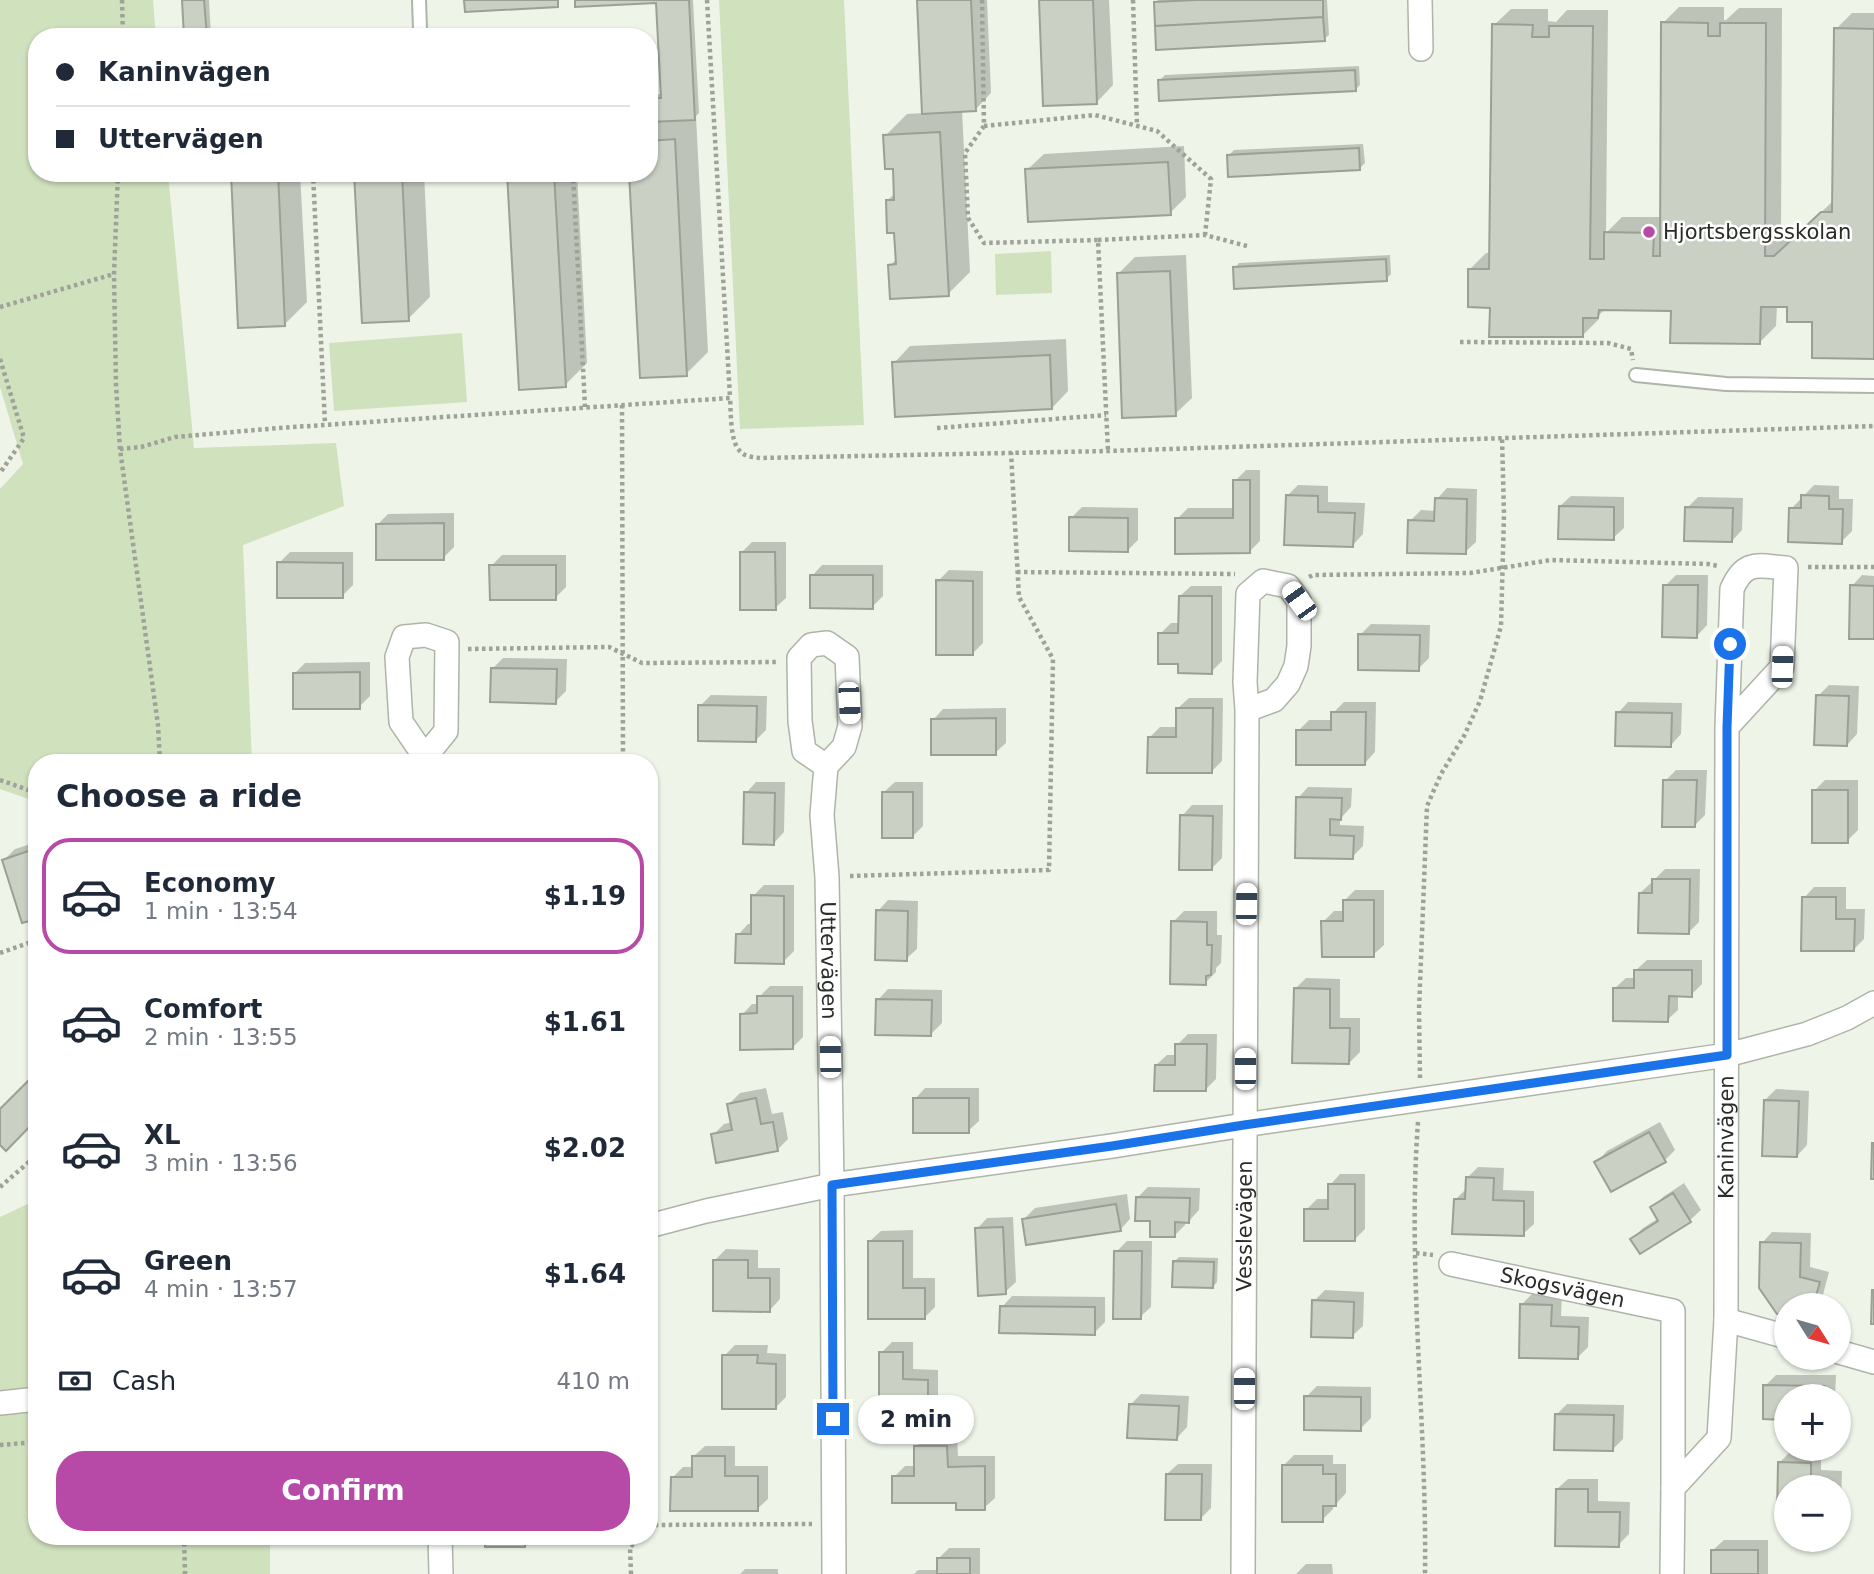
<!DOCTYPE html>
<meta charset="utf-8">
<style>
body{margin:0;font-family:"DejaVu Sans",sans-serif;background:#f6f6f7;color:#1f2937;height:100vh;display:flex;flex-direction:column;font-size:26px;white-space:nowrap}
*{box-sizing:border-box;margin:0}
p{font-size:23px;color:#747a83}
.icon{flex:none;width:38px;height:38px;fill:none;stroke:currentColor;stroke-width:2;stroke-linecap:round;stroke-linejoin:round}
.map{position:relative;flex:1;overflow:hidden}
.side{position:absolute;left:28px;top:754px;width:630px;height:791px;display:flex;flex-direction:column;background:#fff;border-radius:28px;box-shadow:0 2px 5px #0004}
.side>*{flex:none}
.hud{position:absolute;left:28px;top:28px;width:630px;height:154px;border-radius:28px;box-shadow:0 2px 5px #0004;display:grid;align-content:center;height:154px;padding:0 28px;background:#fff}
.needle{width:46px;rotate:127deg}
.controls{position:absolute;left:1774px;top:1293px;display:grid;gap:14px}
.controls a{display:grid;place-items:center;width:77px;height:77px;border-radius:50%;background:#fff;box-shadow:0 2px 5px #0004;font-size:35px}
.end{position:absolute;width:32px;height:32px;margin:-16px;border:9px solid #1a73e8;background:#fff;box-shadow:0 0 0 4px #fff}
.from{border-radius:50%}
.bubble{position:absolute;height:49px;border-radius:24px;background:#fff;box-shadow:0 2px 5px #0004;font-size:23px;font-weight:600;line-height:49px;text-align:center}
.car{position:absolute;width:21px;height:42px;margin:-21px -10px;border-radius:9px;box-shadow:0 0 5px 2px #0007;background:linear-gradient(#fff 24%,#345 0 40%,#fff 0 76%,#345 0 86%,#fff 0)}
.hud b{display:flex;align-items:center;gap:24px;height:66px;font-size:26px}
.hud b+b{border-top:2px solid #e0e1e3}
.hud i{width:18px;height:18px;background:#1f2937}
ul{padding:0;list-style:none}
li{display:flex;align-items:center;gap:21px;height:116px;margin:0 14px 10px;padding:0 14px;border:4px solid transparent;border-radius:28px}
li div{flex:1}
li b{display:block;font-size:26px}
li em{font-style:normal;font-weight:600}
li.current{border-color:#b749a7}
li>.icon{width:63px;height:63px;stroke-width:1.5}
h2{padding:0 28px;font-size:32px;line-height:84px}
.pay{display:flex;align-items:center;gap:18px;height:77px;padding:0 28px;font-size:26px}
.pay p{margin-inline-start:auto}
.cta{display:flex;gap:14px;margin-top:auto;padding:14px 28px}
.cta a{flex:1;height:80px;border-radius:28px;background:#b749a7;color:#fff;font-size:28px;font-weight:600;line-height:80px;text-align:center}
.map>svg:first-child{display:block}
.green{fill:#d0e1be}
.shadow{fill:#0003}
.building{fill:#cad0c4;stroke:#9ba095;stroke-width:2}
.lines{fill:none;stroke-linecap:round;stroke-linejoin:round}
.service-casing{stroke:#aeb4a8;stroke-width:16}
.minor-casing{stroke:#aeb4a8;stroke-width:26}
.path{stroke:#9ea299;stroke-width:4.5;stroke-dasharray:3.5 3.5;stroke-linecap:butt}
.service{stroke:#fff;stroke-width:12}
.minor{stroke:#fff;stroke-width:23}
.route{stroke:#1a73e8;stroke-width:9}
.poi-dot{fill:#b749a7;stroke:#fff;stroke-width:2.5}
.labels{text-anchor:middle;stroke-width:5;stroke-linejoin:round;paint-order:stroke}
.poi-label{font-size:21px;fill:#2a2c27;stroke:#fff;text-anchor:start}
.street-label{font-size:21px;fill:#2a2c27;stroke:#fff}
</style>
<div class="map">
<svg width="1874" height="1574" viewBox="0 0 1874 1574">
<rect width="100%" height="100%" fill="#eef4e8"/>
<!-- green -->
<path class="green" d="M0,0H153L156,37H37V173H168L194,448L336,443L344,506L243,545L252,763H37V802L0,789V489L23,464L0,387Z
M719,0H844L864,425L740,429Z
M1051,251L1052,293L996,295L995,254Z
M462,333L467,402L334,411L329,343Z
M37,1196V1536L270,1537V1574H0V1217L32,1202Z"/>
<!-- shadow -->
<path class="shadow" d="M183,0H209L211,37H186Z
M576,0H693L699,113L696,116L708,352L686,374L649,173V123L651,120L649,121V94H662L658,1Z
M919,0H987L991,93L975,110H962L970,272L948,294L890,266L897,258L896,231L887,201L895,193L894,167L885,136L907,114L924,113Z
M1041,0H1109L1113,85L1097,102Z
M1158,0H1327L1329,35L1324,39L1155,3Z
M1679,7H1724V20H1726L1739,8H1782L1781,240H1792L1834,200L1836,29L1852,13H1874V357L1789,306H1777L1776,326L1760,342L1672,309L1606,308L1599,315V319L1582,336L1491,306L1470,269L1486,253H1491L1494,25L1511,9H1548V21L1556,22L1567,10H1608L1606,233L1622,217H1662L1663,23Z
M1359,66L1360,85L1355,90L1160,80L1165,75Z
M1363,144L1365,163L1360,168L1229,155L1234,150Z
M1184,146L1186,197L1170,213L1027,170L1044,154Z
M232,173H300L307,302L285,324Z
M356,173H424L430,297L408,319Z
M509,173H577L587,363L565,385Z
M1186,255L1192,398L1175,414L1118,274L1135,257Z
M1390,255L1391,274L1386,279L1235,268L1239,263Z
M1066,339L1068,391L1052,408L894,363L910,346Z
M1246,470H1260V541L1249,552L1177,519L1188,508H1235V481Z
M1298,485L1328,486V502L1365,503L1363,534L1353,545L1287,496Z
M1814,485L1839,486V499H1853L1852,531L1841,542L1791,509Z
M1447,488L1477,489L1476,542L1465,552L1410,521L1421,510L1436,511L1437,499Z
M1571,496L1624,497V528L1613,538L1560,506Z
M1698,497L1743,498L1742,530L1732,541L1687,508Z
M1082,507L1138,508V540L1127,551L1071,518Z
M454,513V547L443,558L377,525L388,514Z
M752,542H786V598L775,608L741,553Z
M290,552H353V585L342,596L279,563Z
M502,555H566V587L555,598L491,566Z
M822,565H883V596L872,607L812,576Z
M949,570L983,571V643L972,654L938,581Z
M1676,575H1708L1707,625L1697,636L1665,586Z
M1862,575L1874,576V637L1852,586Z
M1191,586H1222V661L1211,672L1180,662L1160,634L1171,623H1180V596Z
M1371,624L1430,625L1429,658L1418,669L1360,635Z
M503,658L567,659L566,691L555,702L492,669Z
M370,662V696L359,707L295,673L305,663Z
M1829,685L1859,686L1857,734L1847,745L1818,696Z
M711,695L767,696L766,730L756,740L700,706Z
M1189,698H1223L1222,761L1211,772L1150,737L1160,727H1178V708Z
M1344,702H1376L1375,752L1365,763L1298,731L1309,720H1333V713Z
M1628,702L1682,703L1681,734L1671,745L1618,713Z
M1006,708V743L995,753L933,720L943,709Z
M484,756H548V763H477Z
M1676,770H1707L1705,815L1695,825L1665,781Z
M1825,780H1858V830L1847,841L1814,791Z
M756,782H785L784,832L774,843L746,793Z
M895,782H923V826L912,837L884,792Z
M1308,787L1352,788L1351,807L1340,819V825L1364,826L1363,846L1352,857H1297L1298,798Z
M1192,805H1223L1222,858L1211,869L1182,816Z
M37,842V917L4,860L15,849Z
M1665,869H1700L1699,922L1689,932L1640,893L1651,883H1654V880Z
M764,885H794V951L783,962L738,935L748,924H753V896Z
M1814,887H1846V909H1865L1864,939L1854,949L1804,898Z
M1355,890H1384V945L1373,955L1323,922L1334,911H1344V901Z
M888,900L918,901L917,949L906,959L878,911Z
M1184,911H1217V935H1222L1221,963L1216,968V972L1205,983L1173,922Z
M1647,960H1702V984L1691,995H1678V1010L1667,1020L1615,988L1626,978H1636V970Z
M1306,978L1340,979V1018H1360V1052L1349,1063L1295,989Z
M770,986H803V1037L793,1047L742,1015L752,1004H759V997Z
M888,989L942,990V1023L931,1034L878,1000Z
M1188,1034H1217L1216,1079L1206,1089L1156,1065L1167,1055H1177V1045Z
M766,1088L772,1114L783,1112L788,1139L777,1150L713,1135L724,1124L732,1122L729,1104L740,1093Z
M925,1088H979V1121L968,1131L915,1099Z
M1776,1089L1809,1091L1807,1145L1797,1156L1765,1100Z
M1660,1122L1675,1150L1665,1160L1597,1162L1607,1151Z
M1478,1167L1504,1168L1503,1190L1534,1191V1224L1523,1234L1455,1200L1466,1189L1467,1178Z
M1340,1174H1365V1229L1354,1240L1306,1210L1317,1199H1329L1330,1185Z
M1684,1183L1701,1210L1690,1220L1641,1252L1632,1239L1643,1228L1659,1218L1652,1208L1663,1197Z
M1148,1187L1200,1188L1199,1210L1189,1221H1185V1225L1174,1236L1152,1219L1137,1198Z
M1127,1194L1130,1219L1120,1230L1024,1219L1035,1208Z
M1013,1217L1016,1282L1005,1292L977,1229L987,1218Z
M913,1230V1278H935V1307L924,1318L869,1317L870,1241L881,1231Z
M1772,1232L1811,1233L1810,1267L1829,1272L1820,1306H1787L1762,1243Z
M1127,1241H1152L1151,1307L1140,1317L1116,1252Z
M726,1249L758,1250V1268H780V1299L770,1310L715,1260Z
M1179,1257L1218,1258L1217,1282L1213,1287L1174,1262Z
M1325,1290L1364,1292L1363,1326L1352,1336L1314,1301Z
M1532,1294H1562L1561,1316L1589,1317L1588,1347L1577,1358L1521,1305Z
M1012,1296L1105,1297V1322L1094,1333L1002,1307Z
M892,1342H913V1369L938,1370V1400L927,1410L881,1353Z
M735,1345H768L767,1353L786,1354V1397L775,1408L724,1356Z
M1776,1375H1836L1835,1396H1787L1765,1386Z
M1317,1386L1371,1387V1418L1360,1429L1306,1397Z
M1141,1394L1189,1396L1187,1427L1177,1438L1130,1405Z
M1567,1404L1624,1405L1623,1439L1612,1450L1556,1415Z
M927,1436H957L958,1456H995V1498L984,1508L894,1477L905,1466H916V1447Z
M705,1446H735V1466H768V1499L757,1509L672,1478L683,1467H694V1456Z
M1790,1452L1821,1453V1470L1842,1471L1841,1504L1839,1506V1488H1787L1779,1463Z
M1294,1455H1333V1464H1346V1493L1336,1504H1333V1509L1322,1520L1283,1466Z
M1178,1464H1212L1211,1508L1200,1519L1167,1474Z
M1568,1479H1598V1501L1630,1502L1629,1534L1618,1545L1557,1489Z
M487,1536H533L524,1545Z
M1724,1540H1768V1574H1713V1550Z
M949,1548H980V1574H914L918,1570H938V1559Z
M1306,1564H1332L1333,1574H1296Z
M745,1569H778V1574H740Z"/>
<!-- building -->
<path class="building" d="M182,0H204L207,37H184Z
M464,0H558V7L465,12Z
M575,0H689L695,120L649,122V98H661L656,3L575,7Z
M917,0H971L976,111L922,114Z
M1039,0H1093L1097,104L1043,106Z
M1196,0H1323V17L1155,26L1154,2Z
M1323,17L1325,41L1156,50L1155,26Z
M1661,22L1708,23V36H1720V23H1766L1765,256H1774L1821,212H1832L1834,28L1874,29V359L1812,358V322H1787V307H1761L1760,344L1670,343L1671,311L1599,310L1598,318H1583V337H1489L1490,308L1468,307V269H1489L1492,24L1533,25L1532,37H1549V26H1593L1590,259H1604V232L1654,233L1653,256H1660Z
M1355,70L1356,91L1159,101L1158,80Z
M940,132L949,296L890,299L888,265L896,264L894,233H887L886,200H894L893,169H885L883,135Z
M675,139L687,376L640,378L629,173H649V141Z
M1359,148L1360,170L1228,177L1227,155Z
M1168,162L1171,215L1028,222L1025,169Z
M231,173H278L285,326L238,328Z
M354,173H402L409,321L362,323Z
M507,173H554L566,387L519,390Z
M1386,259L1387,281L1234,289L1233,267Z
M1170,271L1176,416L1122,418L1117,273Z
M1050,355L1052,409L895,417L892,362Z
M1233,480H1250V553L1175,554V518H1233Z
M1286,495L1318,496V512L1355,513L1353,547L1284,545Z
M1801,495L1829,496V509H1843L1842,544L1788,542L1789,508H1801Z
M1435,498L1467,499L1466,554L1407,553L1408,520L1434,521Z
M1559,506L1614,507V540L1558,539Z
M1685,507L1733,508L1732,542L1684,541Z
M1069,517L1128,518V552L1069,551Z
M444,523V560H376V524Z
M740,552H775L776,610H740Z
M277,562L343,563V598H277Z
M489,565H556V600H490Z
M810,575H873V609L810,608Z
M936,580L973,581V655H936Z
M1663,585H1698L1697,638L1662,637Z
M1850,585L1874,586V639H1849Z
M1179,596H1212V674L1178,673V664H1158V633H1178Z
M1358,634L1420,635L1419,671L1358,670Z
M491,668L557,669L556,704L490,702Z
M360,672V709H293V673Z
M1816,695L1849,696L1847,746L1814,745Z
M698,705L757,706L756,742L698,741Z
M1176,708H1213L1212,773H1147L1148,737H1176Z
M1331,712H1366L1365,765H1296V730H1331Z
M1616,712L1672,713L1671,747L1615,746Z
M996,718V755H931V719Z
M1663,780H1697L1695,827H1662Z
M1812,790H1848V843H1812Z
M744,792L775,793L774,845L743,844Z
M882,792H913V838H882Z
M1296,797L1342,798L1341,820L1330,819V835L1354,836L1353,859L1295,858Z
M1180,815L1213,816L1212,870H1179Z
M34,849L37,857V919L22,923L2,860Z
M1652,879H1690L1689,934L1638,933L1639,893H1652Z
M751,895L784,896V964L735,963L736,934H751Z
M1802,897H1836V919H1855L1854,951H1801Z
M1343,900H1374V957H1322L1321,921H1343Z
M876,910L908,911L907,961L875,960Z
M1171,921L1207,922V945H1212L1211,975L1206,976V985L1170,984Z
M1634,970H1692V997L1669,996L1668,1022L1613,1021V988H1634Z
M1294,988L1330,989V1028H1350L1349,1064L1292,1063Z
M757,996H793V1049L740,1050V1014L757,1013Z
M876,999L932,1000L931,1036L875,1035Z
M1175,1044H1207L1206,1091H1154L1155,1065H1175Z
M37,1072V1119L6,1151L0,1145V1109Z
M756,1098L761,1124L773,1122L778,1151L716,1163L711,1134L732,1130L727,1104Z
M913,1098H969V1133H913Z
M1764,1100L1799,1101L1797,1157L1762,1156Z
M1649,1132L1666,1162L1611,1192L1594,1162Z
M1872,1143H1874V1179H1871Z
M1466,1177L1494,1178L1493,1200L1524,1201V1236L1452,1234L1454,1199H1465Z
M1328,1184H1355V1241H1304V1209H1328Z
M1673,1193L1691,1222L1640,1254L1630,1239L1658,1221L1650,1207Z
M1136,1197L1190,1198L1189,1223L1175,1222V1237H1150V1221H1135Z
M1116,1204L1121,1231L1026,1245L1022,1219Z
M1003,1227L1006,1294L978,1296L975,1228Z
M868,1241H903V1288H925V1319H868Z
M1760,1242L1801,1243L1800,1277L1820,1282L1813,1306H1787V1316L1777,1314L1759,1288Z
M1114,1251H1142L1141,1319H1113Z
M713,1260H748V1278H770V1312L713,1311Z
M1173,1261L1214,1262L1213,1288L1172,1287Z
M1872,1290H1874V1324H1871Z
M1312,1300L1354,1302L1353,1338L1311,1337Z
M1520,1304L1552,1305L1551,1326L1579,1327L1578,1359L1519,1358Z
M1000,1306L1095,1307V1335L999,1333Z
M879,1352H903V1379L928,1380V1412H879Z
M722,1355H758L757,1363L776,1364V1409H722Z
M1763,1385L1825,1386V1396H1787V1420L1763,1419Z
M1304,1396L1361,1397V1431L1304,1430Z
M1129,1404L1179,1406L1177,1440L1127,1438Z
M1555,1414L1614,1415L1613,1451L1554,1450Z
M914,1446H947L948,1467L985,1466V1510H956V1503H892V1476H914Z
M692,1456H725V1476H758V1511H670L671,1477H692Z
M1778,1462L1811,1463V1481H1832V1488H1787V1516H1777Z
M1282,1465H1323V1474H1336V1506H1323V1522H1282Z
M1166,1474H1202L1201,1520H1165Z
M1556,1489H1588V1512H1620L1619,1547L1555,1546Z
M485,1536H525V1547H485Z
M1711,1550H1758V1574H1711Z
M937,1558H970V1574H937Z"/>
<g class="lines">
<!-- service casing -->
<g class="service-casing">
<path id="service" d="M419,0L420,29
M1636,375L1726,384L1874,386"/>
</g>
<!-- minor casing -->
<g class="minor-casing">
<g id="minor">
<path d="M1420,0L1421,49"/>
<path d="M425,763V757L401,722L397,657L404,637L426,635L447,642L446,731L425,757"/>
<path id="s1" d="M826,766L804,751L800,721L799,658L811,645L827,643L847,657L850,726L844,747L826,766L822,815L827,877L832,1185L834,1574"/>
<path d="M649,1226L706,1211L832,1185L1112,1146L1244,1125L1727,1055L1807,1034L1847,1018L1874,1003"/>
<path id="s2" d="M1451,1264L1673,1311V1488"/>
<path d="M1726,1320L1787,1337"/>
<path d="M1839,1352L1874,1362"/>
<path d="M0,1403L37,1399"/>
<path d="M440,1536L441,1574"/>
<path id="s3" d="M1243,1574L1247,710L1245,682L1248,594L1263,581L1288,586L1299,601V646L1296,666L1288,684L1274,700L1247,710"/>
<path id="s4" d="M1672,1574L1673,1488L1719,1438L1726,1320L1727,727L1732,589C1745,559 1758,566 1786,568L1782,667L1727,727"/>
</g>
</g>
<!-- path -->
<path class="path" d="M122,0L123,37
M707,0L730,397
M982,0L984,126L965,153L968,218L984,243L1098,240L1108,451
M1133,0L1137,126
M984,126L1095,115L1157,131L1211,179L1205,235
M118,173L114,274L116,385L120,449L158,725L160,763
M313,173L325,424
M573,173L585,407
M1098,240L1205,235L1247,246
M0,307L114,274
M1460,342L1608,343L1631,349L1633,360
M0,359L24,438L0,473
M622,405L623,763
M937,428L1106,415
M120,449L141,447L175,437L279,428L730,398C731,411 730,440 739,450C744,457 753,457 760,458L1108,451L1874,426
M1808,567H1874
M1017,572L1235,574
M1309,577L1313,575L1470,573L1551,560L1708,564L1718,566
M468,649L609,647L642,663L777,662
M0,780L37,793
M850,876L1049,870L1053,659L1019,597L1011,452
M0,953L37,940
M1420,1078L1419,1010L1427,806L1441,774L1464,736L1480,701L1501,626L1504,514L1502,437
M1418,1122C1407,1271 1427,1424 1425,1574
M0,1187L37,1155
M1416,1253L1433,1255
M0,1445L37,1442
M649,1528L652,1525L812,1524
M184,1536L185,1574
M631,1574L630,1547L641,1536"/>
<!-- service -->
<use href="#service" class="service"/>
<!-- minor -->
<use href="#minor" class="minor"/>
</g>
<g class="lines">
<!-- route -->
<path class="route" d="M833,1419L832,1185L1112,1146L1244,1125L1727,1055V727L1730,644"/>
</g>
<!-- markers -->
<circle class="poi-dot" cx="1649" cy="232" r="7"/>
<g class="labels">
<!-- poi labels -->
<g class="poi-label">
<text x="1663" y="239">Hjortsbergsskolan</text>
</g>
<!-- street labels -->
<g class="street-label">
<text dy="7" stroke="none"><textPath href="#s1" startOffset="490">Uttervägen</textPath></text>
<text dy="7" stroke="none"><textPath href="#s4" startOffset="455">Kaninvägen</textPath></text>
<text dy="7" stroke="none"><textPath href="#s3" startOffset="348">Vesslevägen</textPath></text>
<text dy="7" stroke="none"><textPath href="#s2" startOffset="114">Skogsvägen</textPath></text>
</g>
</g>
</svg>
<div class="controls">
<a><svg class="needle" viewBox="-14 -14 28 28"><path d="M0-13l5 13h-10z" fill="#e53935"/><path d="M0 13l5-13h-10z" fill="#747a83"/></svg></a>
<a>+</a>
<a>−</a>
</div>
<i class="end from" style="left:1730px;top:644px"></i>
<i class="end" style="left:833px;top:1419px"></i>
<div class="bubble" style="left:858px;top:1395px;width:116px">2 min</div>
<i class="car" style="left:1299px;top:601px;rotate:324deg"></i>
<i class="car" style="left:1782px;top:667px;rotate:2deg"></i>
<i class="car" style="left:849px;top:703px;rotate:177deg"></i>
<i class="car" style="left:1246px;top:904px;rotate:1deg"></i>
<i class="car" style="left:830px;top:1057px;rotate:359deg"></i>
<i class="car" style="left:1245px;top:1069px;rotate:0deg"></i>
<i class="car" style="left:1244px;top:1389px;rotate:0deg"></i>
<div class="hud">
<b><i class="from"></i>Kaninvägen</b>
<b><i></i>Uttervägen</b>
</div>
<section class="side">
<h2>Choose a ride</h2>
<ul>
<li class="current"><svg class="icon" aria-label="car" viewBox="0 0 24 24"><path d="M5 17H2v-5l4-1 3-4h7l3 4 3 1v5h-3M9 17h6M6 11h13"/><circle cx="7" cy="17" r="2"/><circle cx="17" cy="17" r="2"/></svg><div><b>Economy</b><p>1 min · 13:54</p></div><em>$1.19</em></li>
<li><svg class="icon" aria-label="car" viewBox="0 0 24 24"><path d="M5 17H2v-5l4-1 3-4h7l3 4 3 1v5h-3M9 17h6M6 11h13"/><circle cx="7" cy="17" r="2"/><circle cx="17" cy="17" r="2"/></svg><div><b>Comfort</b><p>2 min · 13:55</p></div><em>$1.61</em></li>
<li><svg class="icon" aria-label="car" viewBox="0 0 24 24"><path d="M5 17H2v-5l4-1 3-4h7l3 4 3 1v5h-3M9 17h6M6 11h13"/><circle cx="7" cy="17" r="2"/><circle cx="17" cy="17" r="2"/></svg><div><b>XL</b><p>3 min · 13:56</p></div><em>$2.02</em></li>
<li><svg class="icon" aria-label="car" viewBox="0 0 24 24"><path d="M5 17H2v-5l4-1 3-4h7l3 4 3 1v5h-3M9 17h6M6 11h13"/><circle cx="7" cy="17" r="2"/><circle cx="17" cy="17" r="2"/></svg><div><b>Green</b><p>4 min · 13:57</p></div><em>$1.64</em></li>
</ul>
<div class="pay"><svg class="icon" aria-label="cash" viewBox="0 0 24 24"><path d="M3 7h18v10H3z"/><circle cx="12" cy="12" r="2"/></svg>Cash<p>410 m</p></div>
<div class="cta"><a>Confirm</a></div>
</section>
</div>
